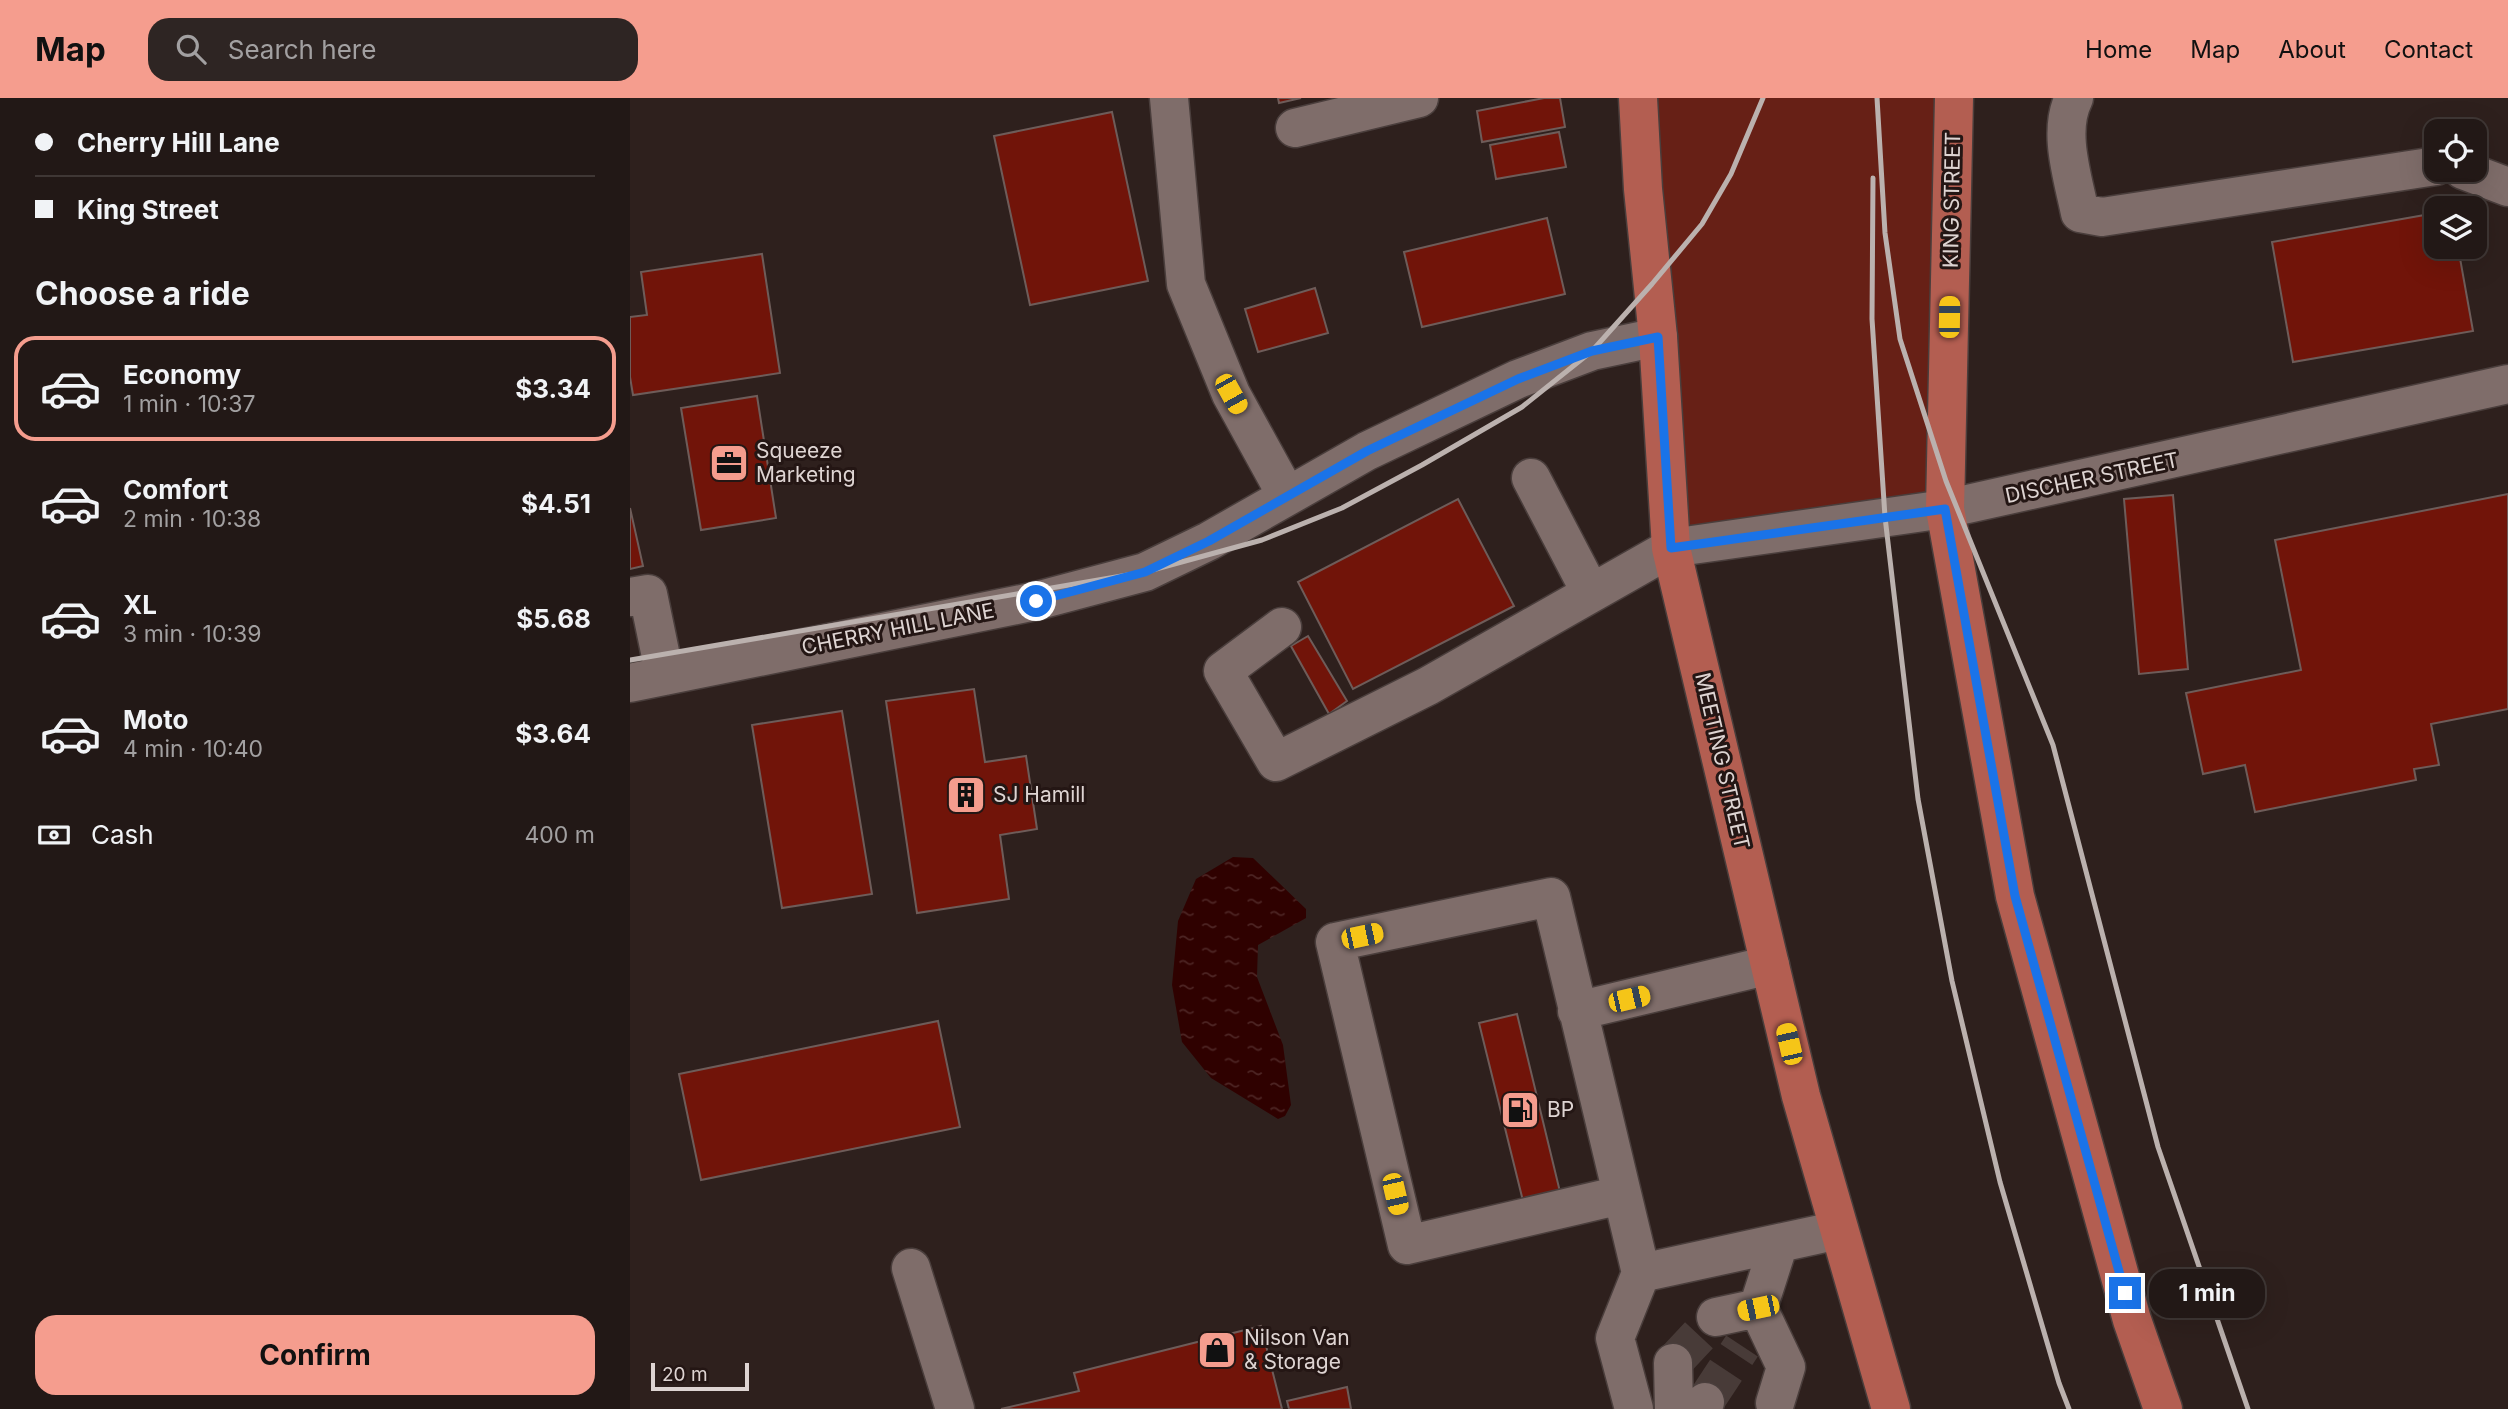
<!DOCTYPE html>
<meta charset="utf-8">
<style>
body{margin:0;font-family:Inter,sans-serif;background:#2e2523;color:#f1f3f6;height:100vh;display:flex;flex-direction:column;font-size:26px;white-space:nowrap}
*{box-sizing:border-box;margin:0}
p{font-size:23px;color:#a2a0a1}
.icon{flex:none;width:38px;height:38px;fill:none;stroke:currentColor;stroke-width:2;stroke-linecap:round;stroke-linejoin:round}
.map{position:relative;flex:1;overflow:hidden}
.drawer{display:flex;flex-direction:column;background:#221816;width:630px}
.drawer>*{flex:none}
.hud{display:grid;align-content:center;height:154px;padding:0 35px;background:#221816}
.fabs{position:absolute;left:1794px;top:21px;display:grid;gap:14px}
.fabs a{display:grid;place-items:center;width:63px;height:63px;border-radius:14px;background:#221816;box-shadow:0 7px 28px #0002,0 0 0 2px #3f3735;font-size:35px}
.scale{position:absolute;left:21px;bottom:18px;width:98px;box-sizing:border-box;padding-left:7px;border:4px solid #ded4d2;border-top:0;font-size:19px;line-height:24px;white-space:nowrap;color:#ded4d2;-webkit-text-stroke:5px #241614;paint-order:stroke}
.end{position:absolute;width:32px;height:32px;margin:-16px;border:9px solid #1a73e8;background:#fff;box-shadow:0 0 0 4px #fff}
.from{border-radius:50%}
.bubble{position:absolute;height:49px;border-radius:21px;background:#221816;box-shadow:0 7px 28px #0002,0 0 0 2px #3f3735;font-size:23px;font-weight:700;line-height:49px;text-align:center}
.car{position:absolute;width:21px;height:42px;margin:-21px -10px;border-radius:9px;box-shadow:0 0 5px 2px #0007;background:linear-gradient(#f5c518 24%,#345 0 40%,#f5c518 0 76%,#345 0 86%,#f5c518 0)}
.hud b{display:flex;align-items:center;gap:24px;height:66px;font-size:26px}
.hud b+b{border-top:2px solid #3f3735}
.hud i{width:18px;height:18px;background:#f1f3f6}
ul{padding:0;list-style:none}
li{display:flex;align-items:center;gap:21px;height:105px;margin:0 14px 10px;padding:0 21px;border:4px solid transparent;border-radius:21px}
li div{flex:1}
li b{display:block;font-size:26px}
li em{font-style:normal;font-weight:700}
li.active{border-color:#f59d8e}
li>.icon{width:63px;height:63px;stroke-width:1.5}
h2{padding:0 35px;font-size:32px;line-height:84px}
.pay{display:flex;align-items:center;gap:18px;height:77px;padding:0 35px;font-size:26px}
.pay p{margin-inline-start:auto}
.action{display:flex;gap:14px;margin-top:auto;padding:14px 35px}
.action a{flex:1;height:80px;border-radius:21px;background:#f59d8e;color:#111;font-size:28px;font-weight:700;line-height:80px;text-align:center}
header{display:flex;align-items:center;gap:42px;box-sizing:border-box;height:98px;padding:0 35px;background:#f59d8e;color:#111}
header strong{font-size:33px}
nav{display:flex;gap:38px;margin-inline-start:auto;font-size:24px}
.search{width:490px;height:63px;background:#2e2523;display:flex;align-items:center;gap:18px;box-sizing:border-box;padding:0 24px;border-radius:21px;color:#a2a0a1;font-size:26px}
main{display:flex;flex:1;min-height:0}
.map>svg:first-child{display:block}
.grass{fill:#672016}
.water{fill:url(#water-ripples)}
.building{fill:#711409;stroke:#6e5c59;stroke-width:2}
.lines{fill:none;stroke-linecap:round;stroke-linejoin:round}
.minor-tunnel{stroke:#483b38;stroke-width:38;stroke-dasharray:38 19;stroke-linecap:butt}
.minor-casing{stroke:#4a3e3c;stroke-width:41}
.major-casing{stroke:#4a3e3c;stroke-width:41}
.minor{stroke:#7f6d6a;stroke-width:38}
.major{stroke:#b35e51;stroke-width:38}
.rail{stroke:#bbb1ae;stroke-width:5}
.route{stroke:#1a73e8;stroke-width:9}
.labels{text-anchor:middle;stroke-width:6;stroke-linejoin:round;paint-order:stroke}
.street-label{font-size:21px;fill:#ded4d2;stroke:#241614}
.poi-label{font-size:21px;fill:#ded4d2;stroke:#241614;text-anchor:start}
</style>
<header>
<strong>Map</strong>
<div class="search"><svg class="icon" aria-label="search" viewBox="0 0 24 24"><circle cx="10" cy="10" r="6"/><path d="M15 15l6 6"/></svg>Search here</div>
<nav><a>Home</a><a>Map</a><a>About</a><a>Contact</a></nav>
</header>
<main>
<section class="drawer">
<div class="hud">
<b><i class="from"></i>Cherry Hill Lane</b>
<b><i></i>King Street</b>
</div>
<h2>Choose a ride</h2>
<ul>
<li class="active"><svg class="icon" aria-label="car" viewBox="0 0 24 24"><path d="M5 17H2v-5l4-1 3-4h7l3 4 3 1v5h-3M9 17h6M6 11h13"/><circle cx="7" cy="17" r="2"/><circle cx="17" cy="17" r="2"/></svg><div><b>Economy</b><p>1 min · 10:37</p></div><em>$3.34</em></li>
<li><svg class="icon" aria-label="car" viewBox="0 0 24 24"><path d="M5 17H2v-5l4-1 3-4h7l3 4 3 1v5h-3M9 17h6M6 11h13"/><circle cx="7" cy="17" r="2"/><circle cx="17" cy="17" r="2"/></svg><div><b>Comfort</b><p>2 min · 10:38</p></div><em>$4.51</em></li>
<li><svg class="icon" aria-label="car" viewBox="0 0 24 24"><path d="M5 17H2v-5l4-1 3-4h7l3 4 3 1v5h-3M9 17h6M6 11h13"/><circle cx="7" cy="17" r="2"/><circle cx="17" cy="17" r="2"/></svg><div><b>XL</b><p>3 min · 10:39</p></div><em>$5.68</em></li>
<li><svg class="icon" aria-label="car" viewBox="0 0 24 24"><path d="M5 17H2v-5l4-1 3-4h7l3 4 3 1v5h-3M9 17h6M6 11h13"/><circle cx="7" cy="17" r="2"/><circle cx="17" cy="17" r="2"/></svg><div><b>Moto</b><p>4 min · 10:40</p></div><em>$3.64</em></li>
</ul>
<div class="pay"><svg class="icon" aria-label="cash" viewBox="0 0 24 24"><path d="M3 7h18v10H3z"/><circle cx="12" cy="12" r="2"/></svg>Cash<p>400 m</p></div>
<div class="action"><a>Confirm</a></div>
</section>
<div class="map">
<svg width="1878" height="1311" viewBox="0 0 1878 1311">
<defs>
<pattern id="water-ripples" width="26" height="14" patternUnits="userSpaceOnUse" patternTransform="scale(1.75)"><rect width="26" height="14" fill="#2f0100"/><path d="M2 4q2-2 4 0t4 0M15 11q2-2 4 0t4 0" fill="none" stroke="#4d2524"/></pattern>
</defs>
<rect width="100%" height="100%" fill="#2e201d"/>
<!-- grass -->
<path class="grass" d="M1008,0H1324L1315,411L1041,450Z"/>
<!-- water -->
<path class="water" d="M603,759L623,760L676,811V820L628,847L627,879L653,947L661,1007L655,1018L648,1021L581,980L552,944L542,887L548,823L566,781Z"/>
<!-- building -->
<path class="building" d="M648,0H671L649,5Z
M914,0H930L935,29L852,44L847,13Z
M482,14L518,183L400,207L364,38Z
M929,34L936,69L866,81L860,47Z
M1806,115V149H1828L1843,233L1663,264L1642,144Z
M917,120L935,196L792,229L774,154Z
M132,156L150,275L3,297L0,279V219L17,217L11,174Z
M685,190L698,235L628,254L615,211Z
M127,298L146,420L71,432L51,310Z
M1878,396V611L1801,626L1809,667L1784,671L1786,682L1625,714L1615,667L1573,676L1556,595L1671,572L1645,442Z
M1543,397L1558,571L1509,576L1494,401Z
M828,401L884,508L723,591L668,484Z
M0,410L13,468L0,471Z
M678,538L717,603L699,616L661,548Z
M344,591L355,664L396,658L407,731L370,737L379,801L287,815L256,603Z
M212,613L242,796L152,810L122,627Z
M887,916L931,1098L894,1107L849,925Z
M308,923L330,1029L71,1082L49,976Z
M631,1228L652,1311H371L449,1293L444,1275Z
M717,1289L721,1311H659L657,1303Z"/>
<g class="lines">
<!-- minor-tunnel -->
<path class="minor-tunnel" d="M1043,1265L1086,1219
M1075,1304L1112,1248"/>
<!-- minor casing -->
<g class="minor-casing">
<path id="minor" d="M539,0L556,186L601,296L657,398
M1444,0C1427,33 1443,80 1450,115L1472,119L1806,68
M665,30L789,0
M1833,72L1878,89
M901,380L961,495
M0,499L18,496L35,578
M652,529L593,573L646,664L798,588L1041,450L1315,411L1878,286
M0,585L406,503L515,474L579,443L737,353L888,281L962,253L1028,239
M947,913L1140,867
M991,1097L777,1147L705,844L921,799L1011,1175L1209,1132
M281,1170L325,1311
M1086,1219L1128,1210
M1043,1265L1044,1311
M1145,1305L1156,1269L1128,1210L1149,1145
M1004,1311L985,1240L1011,1175
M1070,1311L1075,1304"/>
</g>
<!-- major casing -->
<g class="major-casing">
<path id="major" d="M1008,0L1013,91L1028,239L1041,450L1171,998L1261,1311
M1324,0L1315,411L1385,798L1502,1222L1533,1311"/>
</g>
<!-- minor -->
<use href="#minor" class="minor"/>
<!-- major -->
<use href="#major" class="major"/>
<!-- rail -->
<path class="rail" d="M1247,0L1255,135L1270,241L1316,383L1423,647L1528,1049L1618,1311
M1243,80L1242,221L1255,419L1288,701L1322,883L1370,1084L1429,1285L1439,1311
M0,562L515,474L632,442L712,410L792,367L892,309L962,253L1022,186L1072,126L1101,76L1133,0"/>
</g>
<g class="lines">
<!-- route -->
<path class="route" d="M406,503L515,474L579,443L737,353L888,281L962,253L1028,239L1041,450L1315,411L1385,798L1495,1195"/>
</g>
<!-- icons -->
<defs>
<g id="office-square" transform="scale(2.0125)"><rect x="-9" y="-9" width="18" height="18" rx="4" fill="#f59d8e" stroke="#241614"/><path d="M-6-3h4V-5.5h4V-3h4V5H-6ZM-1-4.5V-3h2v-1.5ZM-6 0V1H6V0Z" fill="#111"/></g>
<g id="building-square" transform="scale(2.0125)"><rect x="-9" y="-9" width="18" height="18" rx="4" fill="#f59d8e" stroke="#241614"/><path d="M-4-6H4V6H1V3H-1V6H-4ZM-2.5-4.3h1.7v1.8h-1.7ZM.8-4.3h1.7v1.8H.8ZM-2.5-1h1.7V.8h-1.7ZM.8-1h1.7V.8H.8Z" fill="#111"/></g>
<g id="fuel-square" transform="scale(2.0125)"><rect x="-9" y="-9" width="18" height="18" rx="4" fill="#f59d8e" stroke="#241614"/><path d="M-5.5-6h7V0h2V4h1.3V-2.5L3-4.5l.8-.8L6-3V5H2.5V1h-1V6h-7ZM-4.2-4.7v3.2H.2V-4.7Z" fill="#111"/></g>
<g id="shop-square" transform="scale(2.0125)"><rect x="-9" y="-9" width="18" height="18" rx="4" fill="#f59d8e" stroke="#241614"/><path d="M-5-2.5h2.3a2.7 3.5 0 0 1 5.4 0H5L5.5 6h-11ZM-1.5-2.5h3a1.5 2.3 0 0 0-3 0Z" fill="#111"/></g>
</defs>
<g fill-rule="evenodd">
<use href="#office-square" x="99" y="365"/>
<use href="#building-square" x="336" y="697"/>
<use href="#fuel-square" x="890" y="1012"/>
<use href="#shop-square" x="587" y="1252"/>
</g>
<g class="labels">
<!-- street labels -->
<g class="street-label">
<text transform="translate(1322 102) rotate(-89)" y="7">KING STREET</text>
<text transform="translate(1462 380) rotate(-12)" y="7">DISCHER STREET</text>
<text transform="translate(268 531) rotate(-11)" y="7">CHERRY HILL LANE</text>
<text transform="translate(1092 663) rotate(77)" y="7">MEETING STREET</text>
</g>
<!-- poi labels -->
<g class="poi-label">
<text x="126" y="360">Squeeze<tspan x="126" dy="24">Marketing</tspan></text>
<text x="363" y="704">SJ Hamill</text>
<text x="917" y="1019">BP</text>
<text x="614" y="1247">Nilson Van<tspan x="614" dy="24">&amp; Storage</tspan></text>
</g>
</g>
</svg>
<div class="fabs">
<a><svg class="icon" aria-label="locate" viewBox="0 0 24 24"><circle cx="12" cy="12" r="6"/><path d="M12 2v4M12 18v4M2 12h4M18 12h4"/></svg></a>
<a><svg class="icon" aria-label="layers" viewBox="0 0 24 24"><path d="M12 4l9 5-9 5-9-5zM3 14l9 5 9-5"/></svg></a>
</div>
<div class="scale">20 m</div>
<i class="end from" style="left:406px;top:503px"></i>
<i class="end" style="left:1495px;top:1195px"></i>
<div class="bubble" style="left:1519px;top:1171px;width:116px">1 min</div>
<i class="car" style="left:1319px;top:219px;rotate:1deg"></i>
<i class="car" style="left:601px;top:296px;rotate:151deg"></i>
<i class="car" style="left:732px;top:838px;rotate:78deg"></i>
<i class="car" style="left:999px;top:901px;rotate:77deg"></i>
<i class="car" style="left:1159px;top:946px;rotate:347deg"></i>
<i class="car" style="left:765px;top:1096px;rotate:167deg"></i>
<i class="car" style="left:1128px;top:1210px;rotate:258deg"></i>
</div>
</main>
